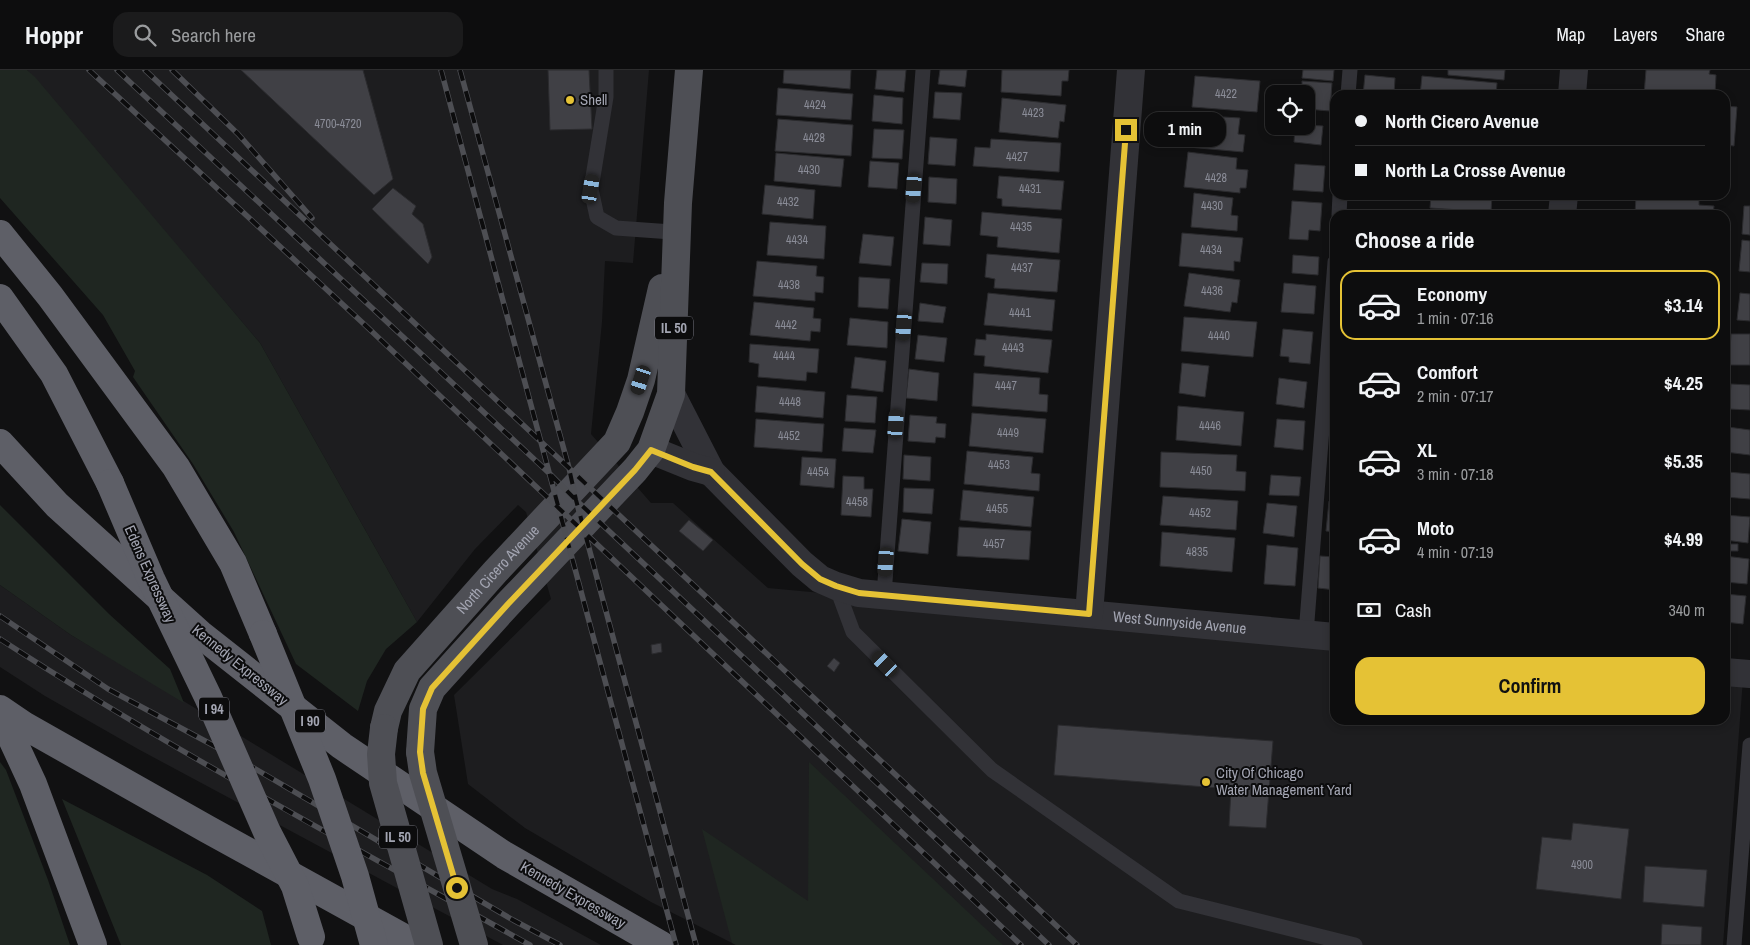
<!DOCTYPE html>
<meta charset="utf-8">
<style>
body{margin:0;font-family:"Archivo Narrow",sans-serif;background:#1b1b1c;color:#f1f3f6;height:100vh;display:flex;flex-direction:column;font-size:19px;white-space:nowrap}
*{box-sizing:border-box;margin:0}
p{font-size:16px;color:#9a9c9e}
.icon{flex:none;width:28px;height:28px;fill:none;stroke:currentColor;stroke-width:2;stroke-linecap:round;stroke-linejoin:round}
.map{position:relative;flex:1;overflow:hidden}
.sheet{position:absolute;left:1330px;top:140px;width:400px;height:515px;display:flex;flex-direction:column;background:#0d0d0e;border-radius:15px;box-shadow:0 2px 8px #0003,0 0 0 1px #2d2d2e}
.sheet>*{flex:none}
.top-card{position:absolute;left:1330px;top:20px;width:400px;height:110px;border-radius:15px;box-shadow:0 2px 8px #0003,0 0 0 1px #2d2d2e;display:grid;align-content:center;height:110px;padding:0 25px;background:#0d0d0e}
.controls{position:absolute;left:1265px;top:15px;display:grid;gap:10px}
.controls a{display:grid;place-items:center;width:50px;height:50px;border-radius:10px;background:#0d0d0e;box-shadow:0 2px 8px #0003,0 0 0 1px #2d2d2e;font-size:25px}
.end{position:absolute;width:22px;height:22px;margin:-11px;border:6px solid #e5c235;background:#111;box-shadow:0 0 0 2px #111}
.from{border-radius:50%}
.bubble{position:absolute;height:35px;border-radius:15px;background:#0d0d0e;box-shadow:0 2px 8px #0003,0 0 0 1px #2d2d2e;font-size:16px;font-weight:700;line-height:35px;text-align:center}
.car{position:absolute;width:15px;height:30px;margin:-15px -8px;border-radius:6px;box-shadow:0 0 4px 1px #0007;background:linear-gradient(#222 24%,#8ab4d8 0 40%,#222 0 76%,#8ab4d8 0 86%,#222 0)}
.top-card b{display:flex;align-items:center;gap:18px;height:48px;font-size:19px}
.top-card b+b{border-top:1px solid #2d2d2e}
.top-card i{width:12px;height:12px;background:#f1f3f6}
ul{padding:0;list-style:none}
li{display:flex;align-items:center;gap:15px;height:70px;margin:0 10px 8px;padding:0 15px;border:2px solid transparent;border-radius:15px}
li div{flex:1}
li b{display:block;font-size:19px}
li em{font-style:normal;font-weight:700}
li.on{border-color:#e5c235}
li>.icon{width:45px;height:45px;stroke-width:1.5}
h2{padding:0 25px;font-size:22px;line-height:60px}
.pay{display:flex;align-items:center;gap:12px;height:55px;padding:0 25px;font-size:19px}
.pay p{margin-inline-start:auto}
.primary-button{display:flex;gap:10px;margin-top:auto;padding:10px 25px}
.primary-button a{flex:1;height:58px;border-radius:15px;background:#e5c235;color:#111;font-size:20px;font-weight:700;line-height:58px;text-align:center}
header{display:flex;align-items:center;gap:30px;box-sizing:border-box;height:70px;padding:0 25px;background:#0d0d0e;border-bottom:1px solid #2d2d2e}
header strong{font-size:24px}
nav{display:flex;gap:28px;margin-inline-start:auto;font-size:18px}
.search{width:350px;height:45px;background:#1b1b1c;display:flex;align-items:center;gap:12px;box-sizing:border-box;padding:0 18px;border-radius:15px;color:#9a9c9e;font-size:19px}
.map>svg:first-child{display:block}
.built{fill:#1d1d1f}
.green{fill:#1f2621}
.building{fill:#404045;stroke:#2b2b2e}
.lines{fill:none;stroke-linecap:round;stroke-linejoin:round}
.lane{stroke:#323237;stroke-width:15}
.street{stroke:#323237;stroke-width:28}
.primary{stroke:#4e4f55;stroke-width:28}
.highway{stroke:#5e5f67;stroke-width:28}
.rail-casing{stroke:#4d4e53;stroke-width:5.5}
.rail{stroke:#0c0c0d;stroke-width:4;stroke-dasharray:11;stroke-linecap:butt}
.primary-bridge{stroke:#4e4f55;stroke-width:28}
.highway-bridge{stroke:#5e5f67;stroke-width:28}
.route{stroke:#e5c235;stroke-width:6}
.poi-dot{fill:#e5c235;stroke:#0c0c0d;stroke-width:2}
.labels{text-anchor:middle;stroke-width:4;stroke-linejoin:round;paint-order:stroke}
.number-label{font-size:12px;fill:#8a8c97}
.shield{fill:#0c0c0d;stroke:#767780;stroke-width:1}
.shield-label{font-size:14px;font-weight:bold;fill:#a3a5b2}
.poi-label{font-size:15px;fill:#a3a5b2;stroke:#0c0c0d;text-anchor:start}
.street-label{font-size:15px;fill:#a3a5b2;stroke:#0c0c0d}
</style>
<header>
<strong>Hoppr</strong>
<div class="search"><svg class="icon" aria-label="search" viewBox="0 0 24 24"><circle cx="10" cy="10" r="6"/><path d="M15 15l6 6"/></svg>Search here</div>
<nav><a>Map</a><a>Layers</a><a>Share</a></nav>
</header>
<div class="map">
<svg width="1750" height="875" viewBox="0 0 1750 875">
<rect width="100%" height="100%" fill="#111112"/>
<!-- built -->
<path class="built" d="M27,0H649L633,193L605,191L602,252L591,364L651,433H673L768,518L1335,571V650H1725V607L1743,609L1723,875H736L651,832L525,758L468,714L454,625L551,529L526,442L518,435L475,479L417,552L260,273Z
M0,515L71,565L172,624L492,819L517,829L601,875H503L138,679L45,626L0,597Z"/>
<!-- green -->
<path class="green" d="M0,0H27L35,7L260,273L417,552L386,579L367,611L358,641L296,594L234,462L193,394L133,307L135,301L103,245L0,128Z
M0,435L109,544L170,599L184,633L71,565L0,515Z
M0,692L6,700L48,810L70,875H0Z
M809,692L1003,875H736L732,873L702,759L808,831Z
M62,729L207,805L262,841L271,875H121Z"/>
<!-- building -->
<path class="building" d="M241,0H363L393,109L374,125Z
M548,0H589L592,59L550,60Z
M784,0H851L850,19L783,13Z
M877,0H906L904,22L875,19Z
M940,0H967L965,17L938,14Z
M1002,0H1069L1068,11H1062L1061,26L1001,22Z
M1303,0H1334L1333,11L1302,8Z
M1448,0H1505L1504,10L1448,5Z
M1646,0H1710L1709,4L1716,5L1715,25H1644Z
M1365,5L1395,8L1394,25H1363Z
M1195,6L1260,11L1257,42L1192,37Z
M1422,6L1497,13L1496,25H1420Z
M1302,11L1332,13L1330,41L1306,39V24H1302Z
M778,18L853,24L851,50L776,45Z
M935,22L962,23L960,50L933,48Z
M874,25L903,28L902,54L872,51Z
M1002,28L1066,35L1064,52L1060,51L1058,68L999,62Z
M1725,36L1737,37L1734,76L1725,75Z
M1191,45L1240,48L1238,64L1245,65L1243,82L1188,77Z
M778,49L853,55L851,86L775,81Z
M1306,55L1323,56L1321,75L1294,72L1295,56H1306Z
M874,59L904,60L902,89L872,88Z
M930,67L957,69L955,96L928,94Z
M991,69L1061,73L1059,102L973,96L975,77L990,78Z
M1188,82L1237,88L1236,99L1248,100L1246,118H1240V123L1184,117Z
M776,83L844,89L841,117L774,111Z
M870,91L899,93L897,119L868,117Z
M1295,94L1325,96L1323,122L1293,120Z
M999,106L1064,111L1061,140L1002,136V129L997,128Z
M929,107L957,109L956,134L928,132Z
M765,115L815,120L813,149L762,144Z
M393,118L416,136L412,144L423,154L432,187L428,194L372,139Z
M1194,123L1233,128L1231,145L1238,146L1237,161L1191,157Z
M1431,125H1492L1491,142L1430,138Z
M1636,125H1699V135L1714,136L1713,145H1635Z
M1292,131L1322,133L1320,161L1309,160L1308,170L1289,169Z
M1744,136H1750V165L1742,164Z
M982,142L1062,149L1059,183L997,177L998,167L980,165Z
M925,147L952,150L950,176L923,174Z
M770,152L826,156L824,189L767,185Z
M1182,163L1243,168L1240,192L1234,191V201L1179,196Z
M863,164L894,167L891,196L859,193Z
M1742,170L1750,171V202L1739,201Z
M987,184L1060,190L1057,222L994,218L995,209L985,207Z
M1293,185L1319,187L1318,205L1292,203Z
M757,191L817,196L816,206L824,207L823,223L815,222V231L753,226Z
M922,193L948,194L947,214L920,212Z
M1189,203L1240,210L1237,233L1232,232L1230,242L1184,236Z
M859,207L890,209L888,239L858,237Z
M1284,213L1316,216L1314,244L1281,242Z
M988,223L1055,230L1052,261L984,255Z
M1740,223L1750,224V251L1737,250Z
M754,232L814,238L813,248L821,249L820,262L811,261L810,271L750,265Z
M920,233L946,237L943,253L918,251Z
M1184,247L1257,252L1253,287L1181,281Z
M850,248L888,252L887,278L847,275Z
M1283,259L1313,262L1310,294L1289,292V287L1280,286Z
M986,264L1052,270L1048,303L984,296L985,286L974,285L976,269L986,270Z
M1731,264H1750V295H1729Z
M918,265L947,268L944,292L915,289Z
M750,274L819,279L817,303L807,302L806,311L758,307L759,294L749,292Z
M855,287L886,291L883,322L851,318Z
M1182,293L1209,296L1205,327L1179,323Z
M909,299L939,303L937,331L906,328Z
M974,303L1040,308L1039,324L1048,325L1047,342L972,336Z
M1279,308L1307,312L1304,338L1276,334Z
M1731,314L1750,315V340L1729,339Z
M757,316L825,322L823,348L755,342Z
M847,325L877,327L875,353L845,351Z
M1178,336L1244,342L1241,376L1176,370Z
M972,343L1046,349L1043,383L969,376Z
M910,345L937,347L936,353L946,354L945,368L936,367L935,373L908,371Z
M756,349L824,354L822,382L754,377Z
M1277,349L1305,351L1303,380L1274,377Z
M1728,357L1750,360V385L1725,382Z
M844,358L876,360L873,383L842,381Z
M967,381L1033,387L1031,403L1040,404L1039,421L964,414Z
M1161,382L1237,385L1236,401L1246,402L1245,421L1160,417Z
M904,385L931,387L930,411L903,409Z
M802,387L836,389L834,418L800,415Z
M1330,400H1335V420H1330Z
M1728,402L1750,404V429L1725,427Z
M1271,405L1301,407L1299,426L1269,425Z
M843,406L864,407V419H873L871,447L841,445Z
M904,418L934,419L932,444L903,442Z
M963,420L1034,427L1031,457L960,450Z
M1163,426L1238,431L1236,460L1160,455Z
M1329,431L1335,432V462L1326,461Z
M1267,433L1297,436L1294,467L1263,463Z
M1725,445L1750,447L1748,473L1725,470Z
M902,449L931,452L928,484L898,481Z
M689,450L713,470L703,481L679,461Z
M959,457L1031,461L1029,490L957,486Z
M1162,462L1235,468L1232,502L1160,496Z
M1725,474H1738V481H1725Z
M1267,475L1298,478L1295,516L1264,514Z
M1320,486L1335,487V520L1318,518Z
M1725,486L1749,489L1747,514L1725,512Z
M1725,524L1746,526L1743,554L1725,552Z
M661,573L662,582L652,584L651,575Z
M834,588L840,593L834,602L827,596Z
M1058,655L1273,671L1266,758L1229,756L1231,719L1054,705Z
M1573,753L1629,759L1621,829L1536,819L1542,767L1571,770Z
M1645,796L1707,800L1704,837L1643,832Z
M1662,854L1702,857L1701,875H1661Z"/>
<g class="lines">
<!-- lane -->
<path class="lane" d="M606,0V27L591,119L597,147L616,158L672,162
M1348,25L1350,0
M1339,145L1340,125
M836,516L853,562L992,700L1179,831L1355,875
M884,525L923,0
M1306,564L1335,192
M1734,875L1750,675"/>
<!-- street -->
<g class="street">
<path d="M1572,25L1574,0"/>
<path d="M1562,145L1564,125"/>
<path id="s1" d="M671,324L711,402L802,494L820,509L836,516L859,523L1335,567"/>
<path d="M651,380L693,397L711,402"/>
<path d="M1089,544L1131,0"/>
<path d="M1725,602L1750,604"/>
</g>
<!-- primary -->
<g class="primary">
<path id="s2" d="M384,658L388,641L407,601L495,502L617,372L630,342L641,310L662,218"/>
<path d="M420,682L423,639L432,618L508,534L635,400L651,380L671,324L678,133L689,0"/>
</g>
<!-- highway -->
<path class="highway" d="M0,164L50,226L176,397L233,493L263,564
M0,228L54,304L110,413
M0,373L57,435L200,564L342,676L504,785L661,875
M0,639L25,656L207,759L417,875
M0,643L33,714L93,875"/>
<!-- rail casing -->
<g class="rail-casing">
<path id="rail" d="M89,0L365,255L1021,875
M117,0L550,404L576,430L1049,875
M145,0L1077,875
M172,0L238,64L312,148
M441,0L676,875
M460,0L569,398L576,430L696,875
M0,546L108,619L235,687L513,850L560,875
M0,569C171,680 352,776 530,875"/>
</g>
<!-- rail -->
<use href="#rail" class="rail"/>
<!-- primary-bridge -->
<path class="primary-bridge" d="M384,658L381,684L383,713L429,875
M420,682L423,703L474,875"/>
<!-- highway-bridge -->
<path class="highway-bridge" d="M110,413L151,509L208,627L267,762L295,816L311,867
M263,564L322,709L355,806L374,875"/>
</g>
<g class="lines">
<!-- route -->
<path class="route" d="M457,818L423,703L420,682L423,639L432,618L508,534L635,400L651,380L693,397L711,402L802,494L820,509L836,516L859,523L1089,544L1126,60"/>
</g>
<!-- markers -->
<g class="poi-dot">
<circle cx="570" cy="30" r="5"/>
<circle cx="1206" cy="712" r="5"/>
</g>
<g class="labels">
<!-- number labels -->
<g class="number-label">
<text x="1226" y="28">4422</text>
<text x="815" y="39">4424</text>
<text x="1033" y="47">4423</text>
<text x="338" y="58">4700-4720</text>
<text x="814" y="72">4428</text>
<text x="1017" y="91">4427</text>
<text x="809" y="104">4430</text>
<text x="1216" y="112">4428</text>
<text x="1030" y="123">4431</text>
<text x="788" y="136">4432</text>
<text x="1212" y="140">4430</text>
<text x="1021" y="161">4435</text>
<text x="797" y="174">4434</text>
<text x="1211" y="184">4434</text>
<text x="1022" y="202">4437</text>
<text x="789" y="219">4438</text>
<text x="1212" y="225">4436</text>
<text x="1020" y="247">4441</text>
<text x="786" y="259">4442</text>
<text x="1219" y="270">4440</text>
<text x="1013" y="282">4443</text>
<text x="784" y="290">4444</text>
<text x="1006" y="320">4447</text>
<text x="790" y="336">4448</text>
<text x="1210" y="360">4446</text>
<text x="1008" y="367">4449</text>
<text x="789" y="370">4452</text>
<text x="999" y="399">4453</text>
<text x="1201" y="405">4450</text>
<text x="818" y="406">4454</text>
<text x="857" y="436">4458</text>
<text x="997" y="443">4455</text>
<text x="1200" y="447">4452</text>
<text x="994" y="478">4457</text>
<text x="1197" y="486">4835</text>
<text x="1582" y="799">4900</text>
</g>
<!-- shield labels -->
<g class="shield">
<rect x="655" y="246.5" width="38" height="23" rx="4"/>
<rect x="199" y="627.5" width="30" height="23" rx="4"/>
<rect x="295" y="639.5" width="30" height="23" rx="4"/>
<rect x="379" y="755.5" width="38" height="23" rx="4"/>
</g>
<g class="shield-label">
<text x="674" y="263">IL 50</text>
<text x="214" y="644">I 94</text>
<text x="310" y="656">I 90</text>
<text x="398" y="772">IL 50</text>
</g>
<!-- poi labels -->
<g class="poi-label">
<text x="580" y="35">Shell</text>
<text x="1216" y="708">City Of Chicago<tspan x="1216" dy="17">Water Management Yard</tspan></text>
</g>
<!-- street labels -->
<g class="street-label">
<text dy="5" stroke="none"><textPath href="#s2" startOffset="198">North Cicero Avenue</textPath></text>
<text transform="translate(150 504) rotate(66)" y="5">Edens Expressway</text>
<text dy="5" stroke="none"><textPath href="#s1" startOffset="604">West Sunnyside Avenue</textPath></text>
<text transform="translate(240 595) rotate(39)" y="5">Kennedy Expressway</text>
<text transform="translate(573 825) rotate(30)" y="5">Kennedy Expressway</text>
</g>
</g>
</svg>
<div class="controls">
<a><svg class="icon" aria-label="locate" viewBox="0 0 24 24"><circle cx="12" cy="12" r="6"/><path d="M12 2v4M12 18v4M2 12h4M18 12h4"/></svg></a>
</div>
<i class="end from" style="left:457px;top:818px"></i>
<i class="end" style="left:1126px;top:60px"></i>
<div class="bubble" style="left:1144px;top:42px;width:82px">1 min</div>
<i class="car" style="left:914px;top:118px;rotate:184deg"></i>
<i class="car" style="left:591px;top:119px;rotate:9deg"></i>
<i class="car" style="left:904px;top:256px;rotate:184deg"></i>
<i class="car" style="left:641px;top:310px;rotate:198deg"></i>
<i class="car" style="left:896px;top:354px;rotate:4deg"></i>
<i class="car" style="left:886px;top:492px;rotate:184deg"></i>
<i class="car" style="left:885px;top:594px;rotate:315deg"></i>
<div class="top-card">
<b><i class="from"></i>North Cicero Avenue</b>
<b><i></i>North La Crosse Avenue</b>
</div>
<section class="sheet">
<h2>Choose a ride</h2>
<ul>
<li class="on"><svg class="icon" aria-label="car" viewBox="0 0 24 24"><path d="M5 17H2v-5l4-1 3-4h7l3 4 3 1v5h-3M9 17h6M6 11h13"/><circle cx="7" cy="17" r="2"/><circle cx="17" cy="17" r="2"/></svg><div><b>Economy</b><p>1 min · 07:16</p></div><em>$3.14</em></li>
<li><svg class="icon" aria-label="car" viewBox="0 0 24 24"><path d="M5 17H2v-5l4-1 3-4h7l3 4 3 1v5h-3M9 17h6M6 11h13"/><circle cx="7" cy="17" r="2"/><circle cx="17" cy="17" r="2"/></svg><div><b>Comfort</b><p>2 min · 07:17</p></div><em>$4.25</em></li>
<li><svg class="icon" aria-label="car" viewBox="0 0 24 24"><path d="M5 17H2v-5l4-1 3-4h7l3 4 3 1v5h-3M9 17h6M6 11h13"/><circle cx="7" cy="17" r="2"/><circle cx="17" cy="17" r="2"/></svg><div><b>XL</b><p>3 min · 07:18</p></div><em>$5.35</em></li>
<li><svg class="icon" aria-label="car" viewBox="0 0 24 24"><path d="M5 17H2v-5l4-1 3-4h7l3 4 3 1v5h-3M9 17h6M6 11h13"/><circle cx="7" cy="17" r="2"/><circle cx="17" cy="17" r="2"/></svg><div><b>Moto</b><p>4 min · 07:19</p></div><em>$4.99</em></li>
</ul>
<div class="pay"><svg class="icon" aria-label="cash" viewBox="0 0 24 24"><path d="M3 7h18v10H3z"/><circle cx="12" cy="12" r="2"/></svg>Cash<p>340 m</p></div>
<div class="primary-button"><a>Confirm</a></div>
</section>
</div>
